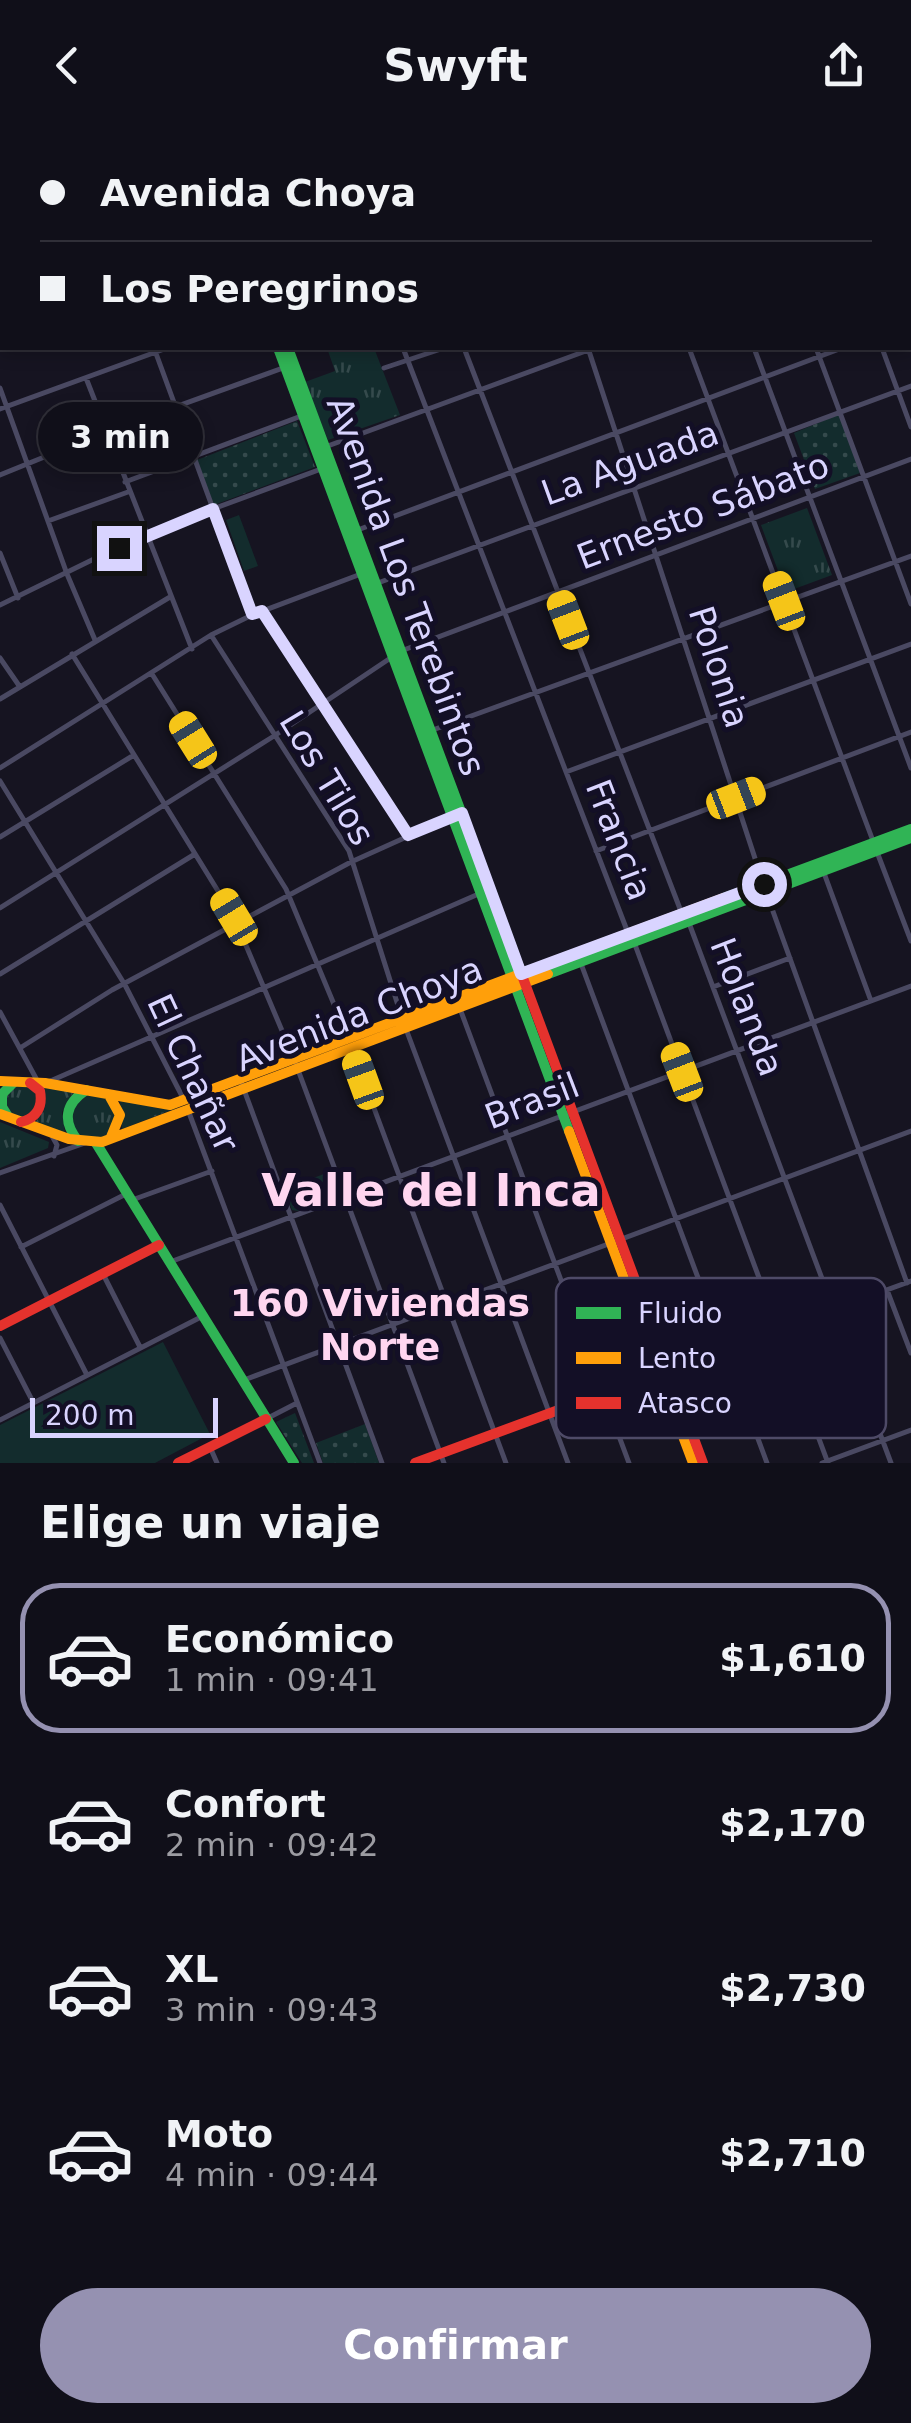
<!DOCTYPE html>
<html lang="es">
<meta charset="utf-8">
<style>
body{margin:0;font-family:"DejaVu Sans",sans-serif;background:#1e1d26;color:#f1f3f6;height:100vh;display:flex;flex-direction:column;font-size:38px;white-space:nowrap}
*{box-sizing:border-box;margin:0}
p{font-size:32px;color:#9c9ca2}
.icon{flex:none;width:55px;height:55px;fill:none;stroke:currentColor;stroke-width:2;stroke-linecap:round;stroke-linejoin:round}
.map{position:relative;height:1333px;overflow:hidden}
.drawer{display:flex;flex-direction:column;background:#100f19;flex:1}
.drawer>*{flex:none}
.guide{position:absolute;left:0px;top:0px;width:912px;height:220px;box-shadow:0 5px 15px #0003,0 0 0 2px #302f38;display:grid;align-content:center;height:220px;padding:0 40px;background:#100f19}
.scale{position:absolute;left:30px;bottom:25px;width:188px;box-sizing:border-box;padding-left:10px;border:5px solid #d9d4ff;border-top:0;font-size:28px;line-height:35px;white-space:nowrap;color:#d9d4ff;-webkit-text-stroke:8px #130f26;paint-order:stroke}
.end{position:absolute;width:45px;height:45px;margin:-22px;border:12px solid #d9d4ff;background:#111;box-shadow:0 0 0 5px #111}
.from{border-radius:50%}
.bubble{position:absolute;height:70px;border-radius:35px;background:#100f19;box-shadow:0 5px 15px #0003,0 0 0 2px #302f38;font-size:32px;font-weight:600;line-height:70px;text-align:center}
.car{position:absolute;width:30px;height:60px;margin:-30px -15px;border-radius:12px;box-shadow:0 0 8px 2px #0007;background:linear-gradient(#f5c518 24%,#345 0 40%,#f5c518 0 76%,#345 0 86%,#f5c518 0)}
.guide b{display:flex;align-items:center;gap:35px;height:95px;font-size:38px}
.guide b+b{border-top:2px solid #302f38}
.guide i{width:25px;height:25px;background:#f1f3f6}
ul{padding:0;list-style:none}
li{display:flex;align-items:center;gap:30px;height:150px;margin:0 20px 15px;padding:0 20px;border:5px solid transparent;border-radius:40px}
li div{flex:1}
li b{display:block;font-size:38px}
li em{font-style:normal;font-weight:600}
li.current{border-color:#9591b1}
li>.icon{width:90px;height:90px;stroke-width:1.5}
h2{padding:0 40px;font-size:45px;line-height:120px}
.primary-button{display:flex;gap:20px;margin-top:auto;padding:20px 40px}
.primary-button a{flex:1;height:115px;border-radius:60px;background:#9591b1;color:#fff;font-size:40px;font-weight:600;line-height:115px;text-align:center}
header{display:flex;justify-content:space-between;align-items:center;height:130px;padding:0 40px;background:#100f19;font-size:45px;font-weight:600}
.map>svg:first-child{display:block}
.grass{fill:url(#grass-tufts)}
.park{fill:url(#park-dots)}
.pitch{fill:#132c2d}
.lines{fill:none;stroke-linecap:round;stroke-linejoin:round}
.street{stroke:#4a4962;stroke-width:5}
.fast{stroke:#30b455;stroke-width:10}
.slow{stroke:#ff9f0a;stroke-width:10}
.jam{stroke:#e5322d;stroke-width:10}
.route{stroke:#d9d4ff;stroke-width:12}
.labels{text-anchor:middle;stroke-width:10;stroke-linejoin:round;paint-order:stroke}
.street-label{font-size:35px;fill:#d9d4ff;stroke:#130f26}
.neighbourhood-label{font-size:38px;font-weight:bold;fill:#ffd6f0;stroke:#130f26}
.district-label{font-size:45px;font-weight:bold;fill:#ffd6f0;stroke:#130f26}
.key{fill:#130f26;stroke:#4e4a67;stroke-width:2.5}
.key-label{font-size:28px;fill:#d9d4ff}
</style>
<header><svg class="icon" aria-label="back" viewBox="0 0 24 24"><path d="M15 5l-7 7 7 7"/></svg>Swyft<svg class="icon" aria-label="share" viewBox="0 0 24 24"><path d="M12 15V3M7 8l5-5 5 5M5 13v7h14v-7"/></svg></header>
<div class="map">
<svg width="911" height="1333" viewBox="0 0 911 1333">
<defs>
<pattern id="grass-tufts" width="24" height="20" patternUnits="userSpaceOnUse" patternTransform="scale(2.5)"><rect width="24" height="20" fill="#132c2d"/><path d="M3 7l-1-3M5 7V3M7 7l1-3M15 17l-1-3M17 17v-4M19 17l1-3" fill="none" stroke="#354a4c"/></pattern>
<pattern id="park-dots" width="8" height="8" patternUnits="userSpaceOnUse" patternTransform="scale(2.5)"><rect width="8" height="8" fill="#132c2d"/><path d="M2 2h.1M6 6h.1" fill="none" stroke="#354a4c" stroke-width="1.8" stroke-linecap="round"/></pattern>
</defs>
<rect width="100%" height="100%" fill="#161421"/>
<!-- grass -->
<path class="grass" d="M327,218H374L400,285L328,310L305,252L335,241Z
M807,378L832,445L786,462L761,395Z
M5 971a16 16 0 1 1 32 0a16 16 0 1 1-32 0Z
M43,957L74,961L62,982L65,1003L35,993L45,978Z
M69 987a23 23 0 1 1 46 0a23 23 0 1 1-46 0Z
M120,970L162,979L177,978L122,999Z
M0,992L49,1012L48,1018L0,1038Z"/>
<!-- park -->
<path class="park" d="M837,285H840L860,343L815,359L794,303Z
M297,291L315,337L214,375L197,330Z
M332,1041L339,1061L336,1067L298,1081L292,1080L284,1059Z
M295,1283L314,1333H302L276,1292Z
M365,1294L379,1333H323L316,1313Z"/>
<!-- pitch -->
<path class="pitch" d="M239,385L258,436L244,441L226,390Z
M163,1212L210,1304L155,1333H0V1295Z"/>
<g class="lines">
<!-- street -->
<path class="street" d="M73,0L74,2
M321,0L322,2
M510,0L511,2
M608,0L609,2
M673,0V2
M800,0L801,2
M15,2L22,0
M213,2L219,0
M386,2L393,0
M561,2L568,0
M739,2L746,0
M0,8L2,7
M910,19L911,18
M0,81L2,80
M910,100H911
M910,123L911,126
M0,146L2,145
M910,193L911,192
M0,212L2,211
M154,218L252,485
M403,218L628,803
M464,218L682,784
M588,218L766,762L907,1153
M689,218L873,711
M754,218L911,638
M816,218L911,474
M882,218L911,297
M384,238L444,218
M86,248L192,519
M0,258L67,444L95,510
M0,279L167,218
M325,317L594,218
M0,345L106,302L294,234
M125,352L312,282
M48,391L128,362
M347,404L842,218
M0,423L18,468
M367,457L911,256
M0,475L145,404L332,335
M263,481L407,705
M211,505L349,721L402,888
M72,524L234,787L294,929L444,1333
M0,528L20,557
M152,544L286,759L348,908
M0,569L170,467
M430,601L911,426
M0,638L211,505L252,485L361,444
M566,642L911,514
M0,651L125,855L184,970
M0,707L134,625
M596,721L911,602
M877,722L911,811
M824,743L871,871
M0,778L274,606L401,521L911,329
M689,793L891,1333
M634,812L828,1333
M580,831L767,1333
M0,844L195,724
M713,857L790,828
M456,868L629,1333
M0,882L38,952
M406,899L568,1333
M20,918L112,860L351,732L453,686
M352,919L506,1333
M240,949L382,1333
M48,952L490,759
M188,980L320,1333
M52,1006L57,1015L54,1026
M0,1043L85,1013
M132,1070L212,1041
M0,1075L87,1245
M21,1117L126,1064
M170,1132L911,856
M103,1144L140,1217
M887,1160L911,1223
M0,1208L33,1272
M670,1239L911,1151
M244,1250L911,1001
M266,1289L297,1273
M0,1290L203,1186
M210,1317L217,1333
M822,1333L911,1300"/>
<!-- fast -->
<path class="fast" d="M197,0L198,2
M207,0L208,2
M278,218L569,1001
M288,218L520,840
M724,768L911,699
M548,844L911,708
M7,985L2,977V964L14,952
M78,1011C62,991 65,974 86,960
M96,1013L294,1333"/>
<!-- slow -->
<path class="slow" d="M0,951L45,953L170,975L724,768
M110,967L120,985L111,1007
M0,984L69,1009L102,1012L548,844
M569,1001L693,1333"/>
<!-- jam -->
<path class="jam" d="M520,840L703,1333
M21,992C37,988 43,977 40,961L30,953
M0,1196L159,1115
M178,1333L266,1289
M415,1333L664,1241"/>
</g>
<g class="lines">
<!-- route -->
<path class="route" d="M119,418L213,379L252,484L262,481L408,705L462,683L521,844L764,754"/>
</g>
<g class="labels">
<!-- street labels -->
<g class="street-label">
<text transform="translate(630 333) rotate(-20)" y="12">La Aguada</text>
<text transform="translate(703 381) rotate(-21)" y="12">Ernesto Sábato</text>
<text transform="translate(406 456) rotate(70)" y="12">Avenida Los Terebintos</text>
<text transform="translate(719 537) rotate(72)" y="12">Polonia</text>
<text transform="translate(327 648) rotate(59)" y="12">Los Tilos</text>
<text transform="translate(619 710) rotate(69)" y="12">Francia</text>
<text transform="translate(747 877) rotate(69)" y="12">Holanda</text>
<text transform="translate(359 884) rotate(-21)" y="12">Avenida Choya</text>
<text transform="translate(193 943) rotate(65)" y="12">El Chañar</text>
<text transform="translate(532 971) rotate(-21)" y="12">Brasil</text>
</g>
<!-- neighbourhood labels -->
<g class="neighbourhood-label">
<text x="380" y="1186">160 Viviendas<tspan x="380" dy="44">Norte</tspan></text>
</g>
<!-- district labels -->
<g class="district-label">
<text x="431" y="1076">Valle del Inca</text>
</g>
</g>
<!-- legend -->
<rect x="556" y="1148" width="330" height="160" rx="15" class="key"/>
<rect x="576" y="1177" width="45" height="12" fill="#30b455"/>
<rect x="576" y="1222" width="45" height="12" fill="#ff9f0a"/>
<rect x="576" y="1267" width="45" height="12" fill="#e5322d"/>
<g class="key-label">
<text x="638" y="1193">Fluido</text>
<text x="638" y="1238">Lento</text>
<text x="638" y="1283">Atasco</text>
</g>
</svg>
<div class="scale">200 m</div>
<i class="end from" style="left:764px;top:754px"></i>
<i class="end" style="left:119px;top:418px"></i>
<div class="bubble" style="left:38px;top:272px;width:165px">3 min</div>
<i class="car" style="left:784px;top:471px;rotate:339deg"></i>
<i class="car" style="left:568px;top:490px;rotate:339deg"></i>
<i class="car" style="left:193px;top:610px;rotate:328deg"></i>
<i class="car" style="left:736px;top:668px;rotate:69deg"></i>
<i class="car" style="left:234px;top:787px;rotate:329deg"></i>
<i class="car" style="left:682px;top:942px;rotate:339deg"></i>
<i class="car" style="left:363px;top:950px;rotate:340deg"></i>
<div class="guide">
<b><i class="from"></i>Avenida Choya</b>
<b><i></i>Los Peregrinos</b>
</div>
</div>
<section class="drawer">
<h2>Elige un viaje</h2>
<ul>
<li class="current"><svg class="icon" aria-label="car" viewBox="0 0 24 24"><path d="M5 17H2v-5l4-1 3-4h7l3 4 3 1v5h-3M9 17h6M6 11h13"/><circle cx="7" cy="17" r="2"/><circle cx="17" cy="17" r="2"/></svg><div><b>Económico</b><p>1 min · 09:41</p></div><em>$1,610</em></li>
<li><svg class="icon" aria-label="car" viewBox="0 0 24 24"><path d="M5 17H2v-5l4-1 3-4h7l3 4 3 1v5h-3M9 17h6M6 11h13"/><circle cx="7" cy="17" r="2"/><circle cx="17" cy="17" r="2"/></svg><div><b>Confort</b><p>2 min · 09:42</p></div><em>$2,170</em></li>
<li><svg class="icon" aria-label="car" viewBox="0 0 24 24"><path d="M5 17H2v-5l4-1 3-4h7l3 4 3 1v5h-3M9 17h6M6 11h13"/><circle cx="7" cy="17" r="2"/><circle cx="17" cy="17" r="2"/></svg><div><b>XL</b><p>3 min · 09:43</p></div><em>$2,730</em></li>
<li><svg class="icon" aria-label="car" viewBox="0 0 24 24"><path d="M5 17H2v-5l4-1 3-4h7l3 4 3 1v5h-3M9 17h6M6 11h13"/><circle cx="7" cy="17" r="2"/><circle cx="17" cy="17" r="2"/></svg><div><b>Moto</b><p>4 min · 09:44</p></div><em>$2,710</em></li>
</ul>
<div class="primary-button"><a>Confirmar</a></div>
</section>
